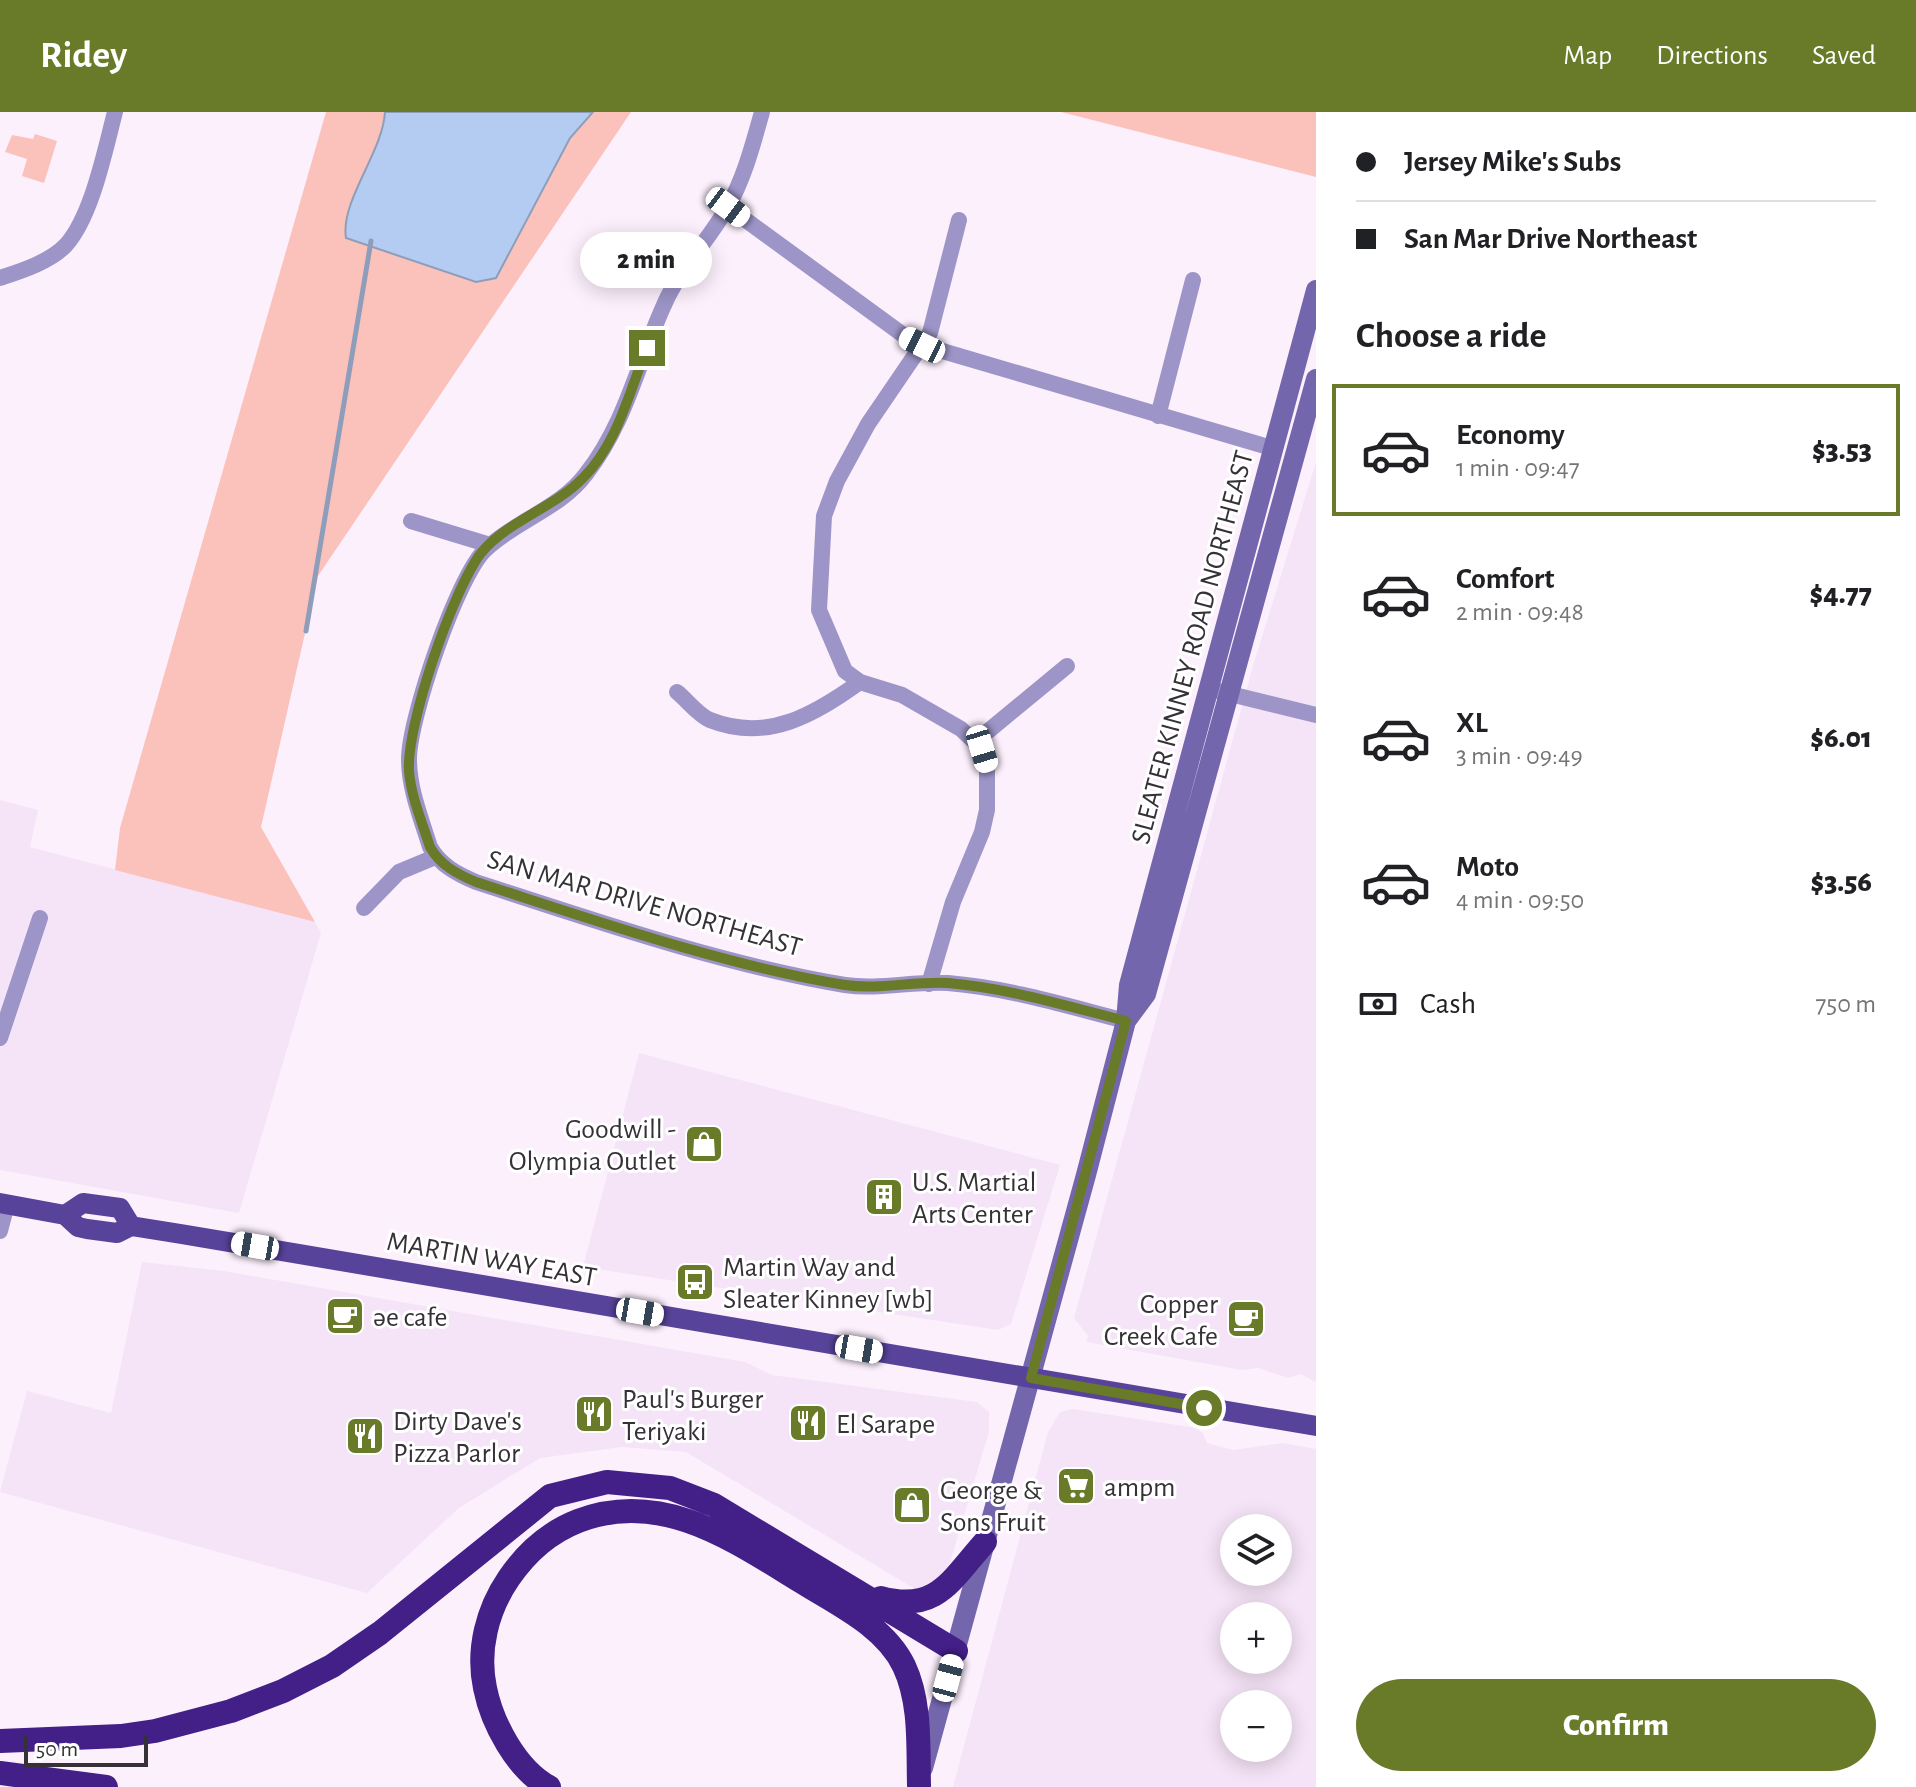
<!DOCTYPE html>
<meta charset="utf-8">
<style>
body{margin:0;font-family:"Alegreya Sans",sans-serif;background:#f6f6f6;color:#202124;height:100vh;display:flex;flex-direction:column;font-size:30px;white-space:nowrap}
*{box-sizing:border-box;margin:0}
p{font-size:26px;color:#757577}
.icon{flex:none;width:44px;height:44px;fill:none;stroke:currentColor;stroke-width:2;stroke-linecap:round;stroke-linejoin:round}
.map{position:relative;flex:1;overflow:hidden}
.drawer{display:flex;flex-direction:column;background:#fff;width:600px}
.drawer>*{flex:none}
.guide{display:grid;align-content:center;height:176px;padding:0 40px;background:#fff}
.fabs{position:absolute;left:1220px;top:1402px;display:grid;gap:16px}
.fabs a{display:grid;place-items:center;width:72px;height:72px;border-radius:50%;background:#fff;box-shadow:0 4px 20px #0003;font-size:40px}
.scale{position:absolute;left:24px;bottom:20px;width:124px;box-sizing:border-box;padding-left:8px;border:4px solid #353136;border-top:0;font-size:22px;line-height:28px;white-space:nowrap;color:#353136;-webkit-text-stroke:6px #fff;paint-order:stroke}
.end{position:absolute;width:36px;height:36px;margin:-18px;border:10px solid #697a29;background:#fff;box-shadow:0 0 0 4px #fff}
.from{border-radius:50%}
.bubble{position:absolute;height:56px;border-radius:28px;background:#fff;box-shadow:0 4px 20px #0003;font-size:26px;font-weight:800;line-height:56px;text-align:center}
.car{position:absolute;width:24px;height:48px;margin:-24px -12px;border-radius:10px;box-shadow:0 0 6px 2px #0007;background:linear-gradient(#fff 24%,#345 0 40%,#fff 0 76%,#345 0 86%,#fff 0)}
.guide b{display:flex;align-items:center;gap:28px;height:76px;font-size:30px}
.guide b+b{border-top:2px solid #e0e0e0}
.guide i{width:20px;height:20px;background:#202124}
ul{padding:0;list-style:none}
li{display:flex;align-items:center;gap:24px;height:132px;margin:0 16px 12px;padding:0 24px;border:4px solid transparent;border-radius:0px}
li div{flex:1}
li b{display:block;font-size:30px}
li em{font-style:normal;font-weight:800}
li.active{border-color:#697a29}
li>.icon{width:72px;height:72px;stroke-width:1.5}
h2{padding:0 40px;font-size:36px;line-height:96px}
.pay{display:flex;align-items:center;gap:20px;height:88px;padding:0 40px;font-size:30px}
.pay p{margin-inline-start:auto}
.action{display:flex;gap:16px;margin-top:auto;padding:16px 40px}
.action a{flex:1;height:92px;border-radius:48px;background:#697a29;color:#fff;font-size:32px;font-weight:800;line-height:92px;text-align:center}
header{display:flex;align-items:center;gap:48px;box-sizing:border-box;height:112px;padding:0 40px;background:#697a29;color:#fff}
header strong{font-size:38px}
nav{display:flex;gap:44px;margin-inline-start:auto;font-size:28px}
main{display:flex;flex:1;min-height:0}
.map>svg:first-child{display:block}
.built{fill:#f5e4f7;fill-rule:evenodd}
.green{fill:#fbc2bc}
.water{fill:#b4ccf2;stroke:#8e9eba;stroke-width:2}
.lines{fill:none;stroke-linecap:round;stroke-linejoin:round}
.stream{stroke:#8e9eba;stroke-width:5}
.street{stroke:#9d95c7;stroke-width:16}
.secondary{stroke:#7466ad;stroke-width:20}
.primary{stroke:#58439a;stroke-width:20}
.highway{stroke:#431f88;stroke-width:24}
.route{stroke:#697a29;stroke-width:10}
.labels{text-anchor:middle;stroke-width:6;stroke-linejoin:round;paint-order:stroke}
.street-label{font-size:28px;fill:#353136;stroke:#fff}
.poi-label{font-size:28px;fill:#353136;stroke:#fff;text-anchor:start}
</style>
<header>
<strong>Ridey</strong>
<nav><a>Map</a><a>Directions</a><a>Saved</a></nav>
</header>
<main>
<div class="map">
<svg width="1316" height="1675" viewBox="0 0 1316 1675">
<rect width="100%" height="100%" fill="#fcf0fd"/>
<!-- built -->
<path class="built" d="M1316,350V1270L1301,1262L1288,1266L1258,1256L1242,1258L1086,1230L1088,1224L1074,1206L1253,554Z
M0,688L38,698L30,735L315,810L321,821L239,1101L0,1058Z
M639,941L1060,1053L1011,1212L998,1218L583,1155Z
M142,1150L224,1159L745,1250L772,1263L977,1290L989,1300V1320L950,1451L936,1470L920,1480L686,1340L622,1335L540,1346L459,1396L367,1481L0,1380L27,1279L111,1301Z
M1073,1297L1196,1316L1203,1321L1207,1331L1233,1338L1283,1331L1316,1337V1675H953L1048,1320L1060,1300ZM1234,1416H1278V1460H1234ZM1234,1504H1278V1548H1234ZM1234,1592H1278V1636H1234Z"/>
<!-- green -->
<path class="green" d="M326,0H385C383,40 340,89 347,126L476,170L496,166L570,26L593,0H631L318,464L261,715L315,810L115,758L120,716Z
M1061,0H1316V65Z
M35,22L57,29L44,71L22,64L27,47L5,40L12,23L33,27Z"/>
<!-- water -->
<path class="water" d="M385,0H593L570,26L496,166L476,170L346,126C340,89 383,40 385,0Z"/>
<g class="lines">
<!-- stream -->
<path class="stream" d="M306,519L371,129"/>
<!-- street -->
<path class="street" d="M762,0C753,32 744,67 727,96C708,129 679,158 664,193C638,250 626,311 586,362C561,396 515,409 485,438C457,465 409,607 409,647C409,677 421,706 430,735C440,753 457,762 476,770C593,808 724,853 845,873C879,878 913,869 948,871C1009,876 1067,894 1126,909
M728,95L906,225L922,233L1275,337
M0,166C21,159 50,150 66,133C92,104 105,38 115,0
M1158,304L1193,168
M411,409L490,433
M1218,579L1316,603
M677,580C687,588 698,603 710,608C768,631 815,602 860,570
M975,630L1067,554
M364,796L399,760L435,745
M929,872L953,790L982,720L987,698V656L982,637L961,617L902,583L860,570L845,559L819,498L824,404L837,369L868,312L930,221L959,108
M0,926L40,806
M0,1119L7,1092"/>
<!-- secondary -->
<path class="secondary" d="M1126,909L1146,882L1316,267
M923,1656L1086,1063L1126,909L1129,873L1316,178"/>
<!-- primary -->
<path class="primary" d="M0,1091L65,1103L78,1115L87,1117L117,1121L131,1114L181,1122L1316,1314
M65,1103L83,1091L120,1096L131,1114"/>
<!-- highway -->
<path class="highway" d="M881,1486C937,1501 951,1468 985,1430
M0,1629L121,1624L155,1619L231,1599L283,1579L332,1554L380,1521L550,1384L607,1370L670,1376L714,1393L956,1539
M0,1661L106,1675
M549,1675C516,1657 492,1611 485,1576C477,1538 487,1498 509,1466C526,1441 550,1420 578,1409C662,1377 733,1428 802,1470C837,1492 885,1514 904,1554C921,1590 918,1634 919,1673"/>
</g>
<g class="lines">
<!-- route -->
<path class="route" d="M647,236C629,280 618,331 583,366C554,396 507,409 481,441C453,478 406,613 409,659C411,684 422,710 430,735C440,753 457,762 476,770C594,808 723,853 845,873C879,878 913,869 948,871C1008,876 1067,894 1126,909L1031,1266L1204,1296"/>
</g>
<!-- icons -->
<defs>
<g id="shop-square" transform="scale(2)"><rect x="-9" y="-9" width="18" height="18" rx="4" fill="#697a29" stroke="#fff"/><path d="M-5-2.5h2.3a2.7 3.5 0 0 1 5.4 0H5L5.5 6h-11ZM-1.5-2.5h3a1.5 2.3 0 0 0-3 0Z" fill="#fff"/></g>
<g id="building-square" transform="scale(2)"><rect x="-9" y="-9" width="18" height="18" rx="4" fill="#697a29" stroke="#fff"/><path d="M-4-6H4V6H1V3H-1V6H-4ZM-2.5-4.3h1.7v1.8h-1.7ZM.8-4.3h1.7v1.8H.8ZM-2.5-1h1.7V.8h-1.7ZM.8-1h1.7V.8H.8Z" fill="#fff"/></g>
<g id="bus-square" transform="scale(2)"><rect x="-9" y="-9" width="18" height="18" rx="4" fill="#697a29" stroke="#fff"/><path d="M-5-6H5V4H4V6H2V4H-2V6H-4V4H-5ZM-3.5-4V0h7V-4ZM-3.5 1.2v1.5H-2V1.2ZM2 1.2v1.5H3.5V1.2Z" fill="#fff"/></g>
<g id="cafe-square" transform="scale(2)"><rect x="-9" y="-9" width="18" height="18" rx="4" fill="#697a29" stroke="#fff"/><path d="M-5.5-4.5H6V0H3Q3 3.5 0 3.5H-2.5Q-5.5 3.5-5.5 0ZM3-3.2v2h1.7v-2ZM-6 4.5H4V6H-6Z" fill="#fff"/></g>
<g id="restaurant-square" transform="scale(2)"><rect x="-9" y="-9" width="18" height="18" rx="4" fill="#697a29" stroke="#fff"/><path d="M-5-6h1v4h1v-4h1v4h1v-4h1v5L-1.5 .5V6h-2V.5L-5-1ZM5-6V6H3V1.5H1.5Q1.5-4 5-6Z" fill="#fff"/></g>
<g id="supermarket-square" transform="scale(2)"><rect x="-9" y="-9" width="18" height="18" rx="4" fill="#697a29" stroke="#fff"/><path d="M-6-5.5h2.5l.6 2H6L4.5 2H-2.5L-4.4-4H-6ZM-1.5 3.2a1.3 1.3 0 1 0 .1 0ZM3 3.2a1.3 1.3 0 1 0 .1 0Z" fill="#fff"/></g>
</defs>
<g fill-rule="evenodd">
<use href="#shop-square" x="704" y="1032"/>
<use href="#building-square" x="884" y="1085"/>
<use href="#bus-square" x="695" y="1170"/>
<use href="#cafe-square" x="345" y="1204"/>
<use href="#cafe-square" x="1246" y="1207"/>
<use href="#restaurant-square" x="594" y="1302"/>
<use href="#restaurant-square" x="808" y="1311"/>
<use href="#restaurant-square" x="365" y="1324"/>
<use href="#supermarket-square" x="1076" y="1374"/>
<use href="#shop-square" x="912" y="1393"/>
</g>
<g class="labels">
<!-- street labels -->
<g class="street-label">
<text transform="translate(1191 535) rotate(-75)" y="10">SLEATER KINNEY ROAD NORTHEAST</text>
<text transform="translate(645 790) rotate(16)" y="10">SAN MAR DRIVE NORTHEAST</text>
<text transform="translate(492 1146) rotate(10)" y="10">MARTIN WAY EAST</text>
</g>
<!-- poi labels -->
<g class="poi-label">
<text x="676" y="1026" text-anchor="end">Goodwill -<tspan x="676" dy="32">Olympia Outlet</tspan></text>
<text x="912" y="1079">U.S. Martial<tspan x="912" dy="32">Arts Center</tspan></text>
<text x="723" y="1164">Martin Way and<tspan x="723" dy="32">Sleater Kinney [wb]</tspan></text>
<text x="1218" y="1201" text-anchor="end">Copper<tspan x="1218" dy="32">Creek Cafe</tspan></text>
<text x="373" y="1214">əe cafe</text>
<text x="622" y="1296">Paul's Burger<tspan x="622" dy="32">Teriyaki</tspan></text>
<text x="393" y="1318">Dirty Dave's<tspan x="393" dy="32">Pizza Parlor</tspan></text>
<text x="836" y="1321">El Sarape</text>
<text x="1104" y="1384">ampm</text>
<text x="940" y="1387">George &amp;<tspan x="940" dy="32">Sons Fruit</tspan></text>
</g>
</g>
</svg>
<div class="fabs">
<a><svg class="icon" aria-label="layers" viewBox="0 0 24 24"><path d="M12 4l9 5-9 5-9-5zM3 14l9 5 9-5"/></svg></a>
<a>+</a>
<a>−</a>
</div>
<div class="scale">50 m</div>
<i class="end from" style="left:1204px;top:1296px"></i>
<i class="end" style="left:647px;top:236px"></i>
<div class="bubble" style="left:580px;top:120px;width:132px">2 min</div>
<i class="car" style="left:728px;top:95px;rotate:127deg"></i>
<i class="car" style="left:922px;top:233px;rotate:296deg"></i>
<i class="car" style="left:982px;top:637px;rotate:163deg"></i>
<i class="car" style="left:255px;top:1134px;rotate:280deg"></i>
<i class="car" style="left:640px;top:1200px;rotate:100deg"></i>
<i class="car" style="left:859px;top:1237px;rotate:100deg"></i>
<i class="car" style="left:948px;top:1566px;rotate:15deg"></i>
</div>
<section class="drawer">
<div class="guide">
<b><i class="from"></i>Jersey Mike's Subs</b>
<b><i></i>San Mar Drive Northeast</b>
</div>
<h2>Choose a ride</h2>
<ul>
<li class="active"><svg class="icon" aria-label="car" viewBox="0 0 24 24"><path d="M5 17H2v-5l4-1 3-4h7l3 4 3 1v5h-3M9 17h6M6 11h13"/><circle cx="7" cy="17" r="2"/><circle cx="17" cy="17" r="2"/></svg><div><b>Economy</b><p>1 min · 09:47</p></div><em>$3.53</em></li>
<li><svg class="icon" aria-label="car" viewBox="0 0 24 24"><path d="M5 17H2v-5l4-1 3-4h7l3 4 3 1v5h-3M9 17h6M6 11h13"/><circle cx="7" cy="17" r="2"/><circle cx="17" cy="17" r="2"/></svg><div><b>Comfort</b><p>2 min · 09:48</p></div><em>$4.77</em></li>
<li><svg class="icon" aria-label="car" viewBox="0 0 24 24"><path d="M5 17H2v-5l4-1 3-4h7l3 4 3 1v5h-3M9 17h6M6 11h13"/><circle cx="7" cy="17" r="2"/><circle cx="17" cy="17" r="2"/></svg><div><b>XL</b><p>3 min · 09:49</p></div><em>$6.01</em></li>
<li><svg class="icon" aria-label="car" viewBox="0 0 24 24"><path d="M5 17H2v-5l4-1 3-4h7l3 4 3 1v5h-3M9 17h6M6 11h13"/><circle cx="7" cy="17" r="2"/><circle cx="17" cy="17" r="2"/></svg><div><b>Moto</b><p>4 min · 09:50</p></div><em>$3.56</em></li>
</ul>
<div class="pay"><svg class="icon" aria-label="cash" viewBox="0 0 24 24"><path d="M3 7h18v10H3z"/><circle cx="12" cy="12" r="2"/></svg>Cash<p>750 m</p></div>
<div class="action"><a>Confirm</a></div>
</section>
</main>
